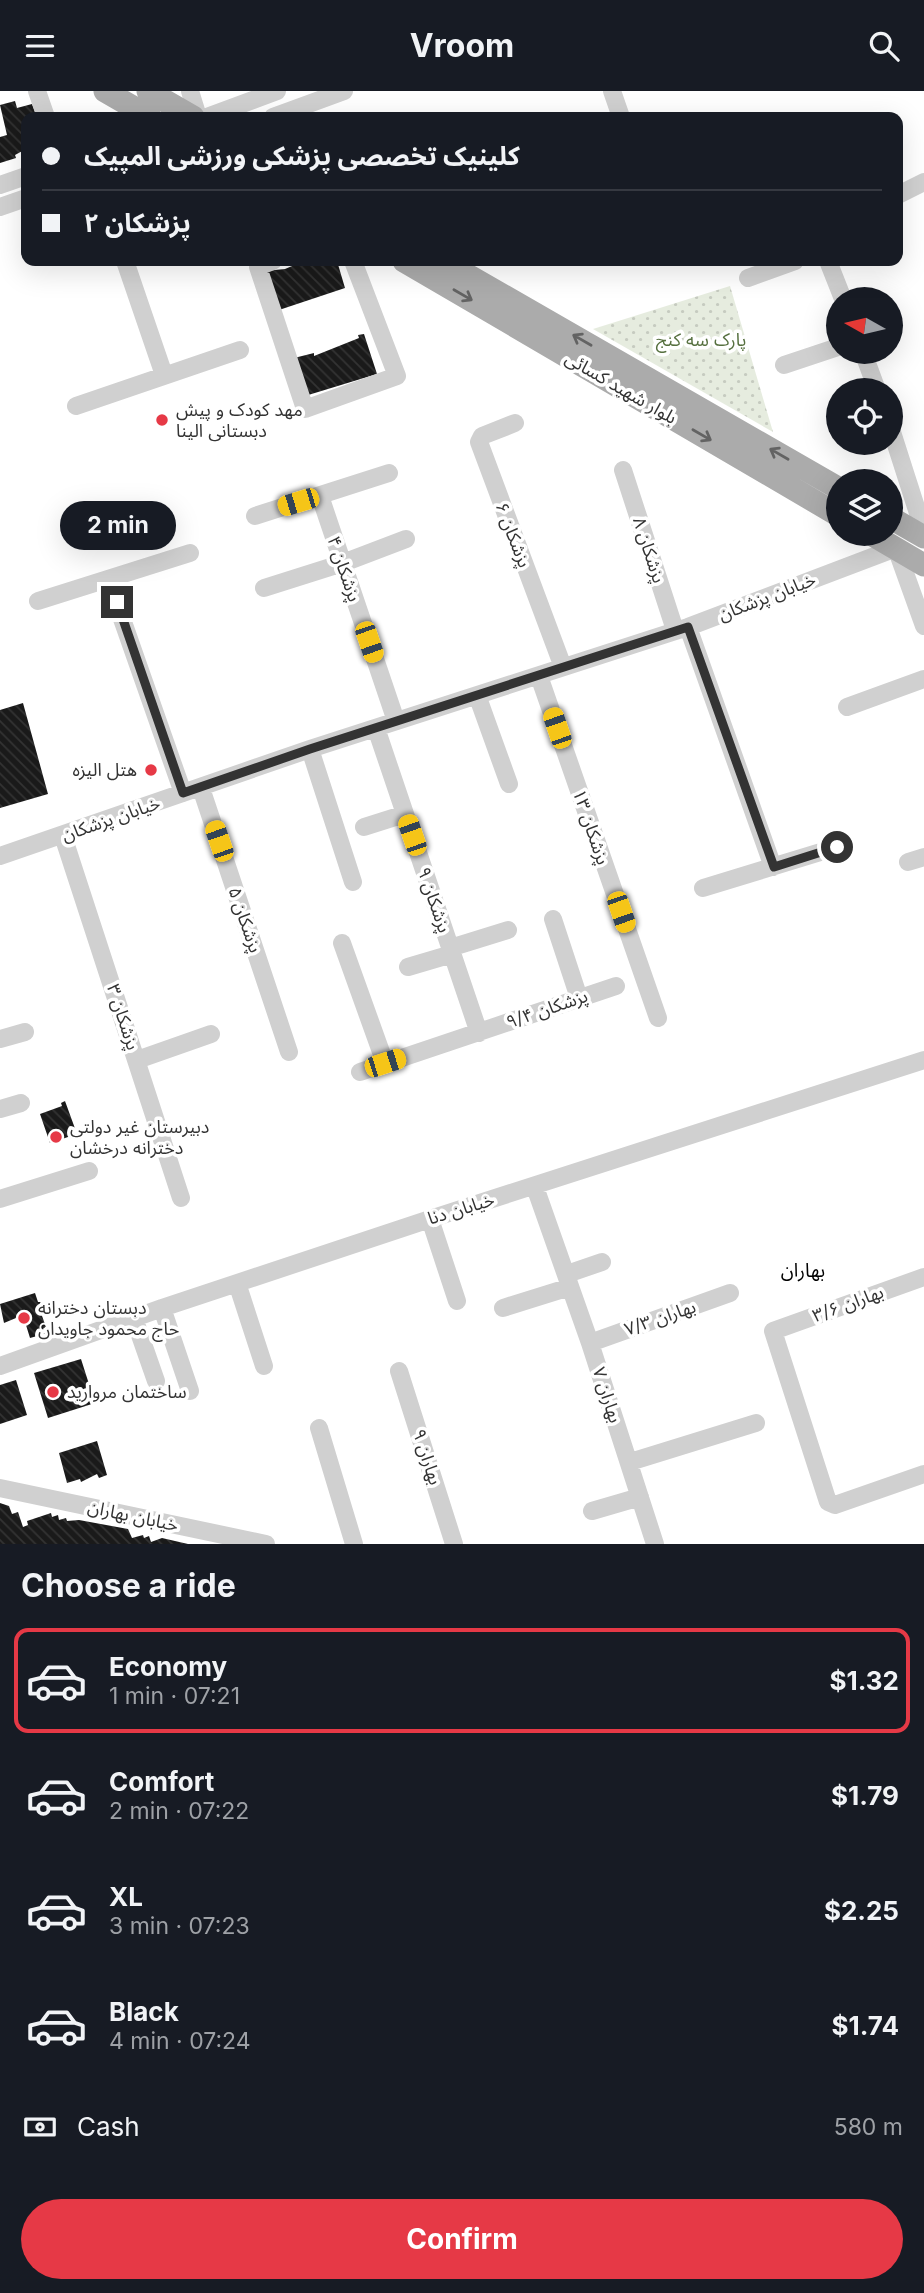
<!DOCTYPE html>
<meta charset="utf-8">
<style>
body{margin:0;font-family:Inter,"Noto Sans Arabic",sans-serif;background:#20242c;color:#f1f3f6;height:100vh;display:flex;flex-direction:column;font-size:26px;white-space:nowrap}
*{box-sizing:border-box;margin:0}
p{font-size:23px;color:#9ea1a6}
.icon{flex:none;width:38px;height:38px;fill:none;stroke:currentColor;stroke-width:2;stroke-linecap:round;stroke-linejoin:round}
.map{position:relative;height:1453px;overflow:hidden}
.sheet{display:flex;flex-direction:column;background:#171b24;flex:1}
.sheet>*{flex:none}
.banner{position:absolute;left:21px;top:21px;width:882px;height:154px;border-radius:14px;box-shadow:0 7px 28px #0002;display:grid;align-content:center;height:154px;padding:0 21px;background:#171b24}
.needle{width:46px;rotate:278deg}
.buttons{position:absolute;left:826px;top:196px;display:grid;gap:14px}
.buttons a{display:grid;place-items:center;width:77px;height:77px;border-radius:50%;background:#171b24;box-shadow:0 7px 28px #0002;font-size:35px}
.end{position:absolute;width:32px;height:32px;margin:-16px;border:9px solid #333;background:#fff;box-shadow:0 0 0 4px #fff}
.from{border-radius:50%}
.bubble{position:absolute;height:49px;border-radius:24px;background:#171b24;box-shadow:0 7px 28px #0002;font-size:23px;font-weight:700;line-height:49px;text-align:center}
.car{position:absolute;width:21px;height:42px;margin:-21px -10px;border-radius:9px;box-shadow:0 0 5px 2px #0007;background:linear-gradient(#f5c518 24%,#345 0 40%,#f5c518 0 76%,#345 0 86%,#f5c518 0)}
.banner b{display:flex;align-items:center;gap:24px;height:66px;font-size:26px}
.banner b+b{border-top:2px solid #363941}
.banner i{width:18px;height:18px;background:#f1f3f6}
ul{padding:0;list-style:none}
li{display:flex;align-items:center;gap:21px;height:105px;margin:0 14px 10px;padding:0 7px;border:4px solid transparent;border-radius:14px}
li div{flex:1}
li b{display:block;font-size:26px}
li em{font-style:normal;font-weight:700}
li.current{border-color:#e63946}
li>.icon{width:63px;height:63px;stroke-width:1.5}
h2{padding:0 21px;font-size:32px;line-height:84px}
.pay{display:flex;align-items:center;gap:18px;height:77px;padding:0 21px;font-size:26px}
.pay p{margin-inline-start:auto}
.primary-button{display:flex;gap:14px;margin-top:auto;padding:14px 21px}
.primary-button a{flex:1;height:80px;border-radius:42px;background:#e63946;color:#fff;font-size:28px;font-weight:700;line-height:80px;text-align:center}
header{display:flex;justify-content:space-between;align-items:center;height:91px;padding:0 21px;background:#171b24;font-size:32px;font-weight:700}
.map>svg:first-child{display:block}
.park{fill:url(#park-dots)}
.building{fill:url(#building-back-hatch)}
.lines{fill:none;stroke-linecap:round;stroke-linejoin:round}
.minor{stroke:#d0d0d0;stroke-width:18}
.major{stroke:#ababab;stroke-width:23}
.oneway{stroke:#636363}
.route{stroke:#333;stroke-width:9}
.poi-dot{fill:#e63946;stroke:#fff;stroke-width:2.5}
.labels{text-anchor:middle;stroke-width:7;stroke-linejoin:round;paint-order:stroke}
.park-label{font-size:18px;fill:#56703f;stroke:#fff}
.street-label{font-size:18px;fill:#333;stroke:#fff}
.poi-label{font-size:18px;fill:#333;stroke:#fff;text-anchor:start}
.neighbourhood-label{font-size:19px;fill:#000;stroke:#fff}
</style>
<header><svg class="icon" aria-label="menu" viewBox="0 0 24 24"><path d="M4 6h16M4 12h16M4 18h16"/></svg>Vroom<svg class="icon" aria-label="search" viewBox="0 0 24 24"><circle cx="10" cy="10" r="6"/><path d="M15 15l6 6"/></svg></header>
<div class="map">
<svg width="924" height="1453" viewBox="0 0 924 1453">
<defs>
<pattern id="park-dots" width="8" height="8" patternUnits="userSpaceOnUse" patternTransform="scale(1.75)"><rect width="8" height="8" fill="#e6ecdf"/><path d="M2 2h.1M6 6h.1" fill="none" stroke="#c6cbc0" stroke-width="1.8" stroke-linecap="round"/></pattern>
<pattern id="building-back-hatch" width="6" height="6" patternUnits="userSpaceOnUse" patternTransform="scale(1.75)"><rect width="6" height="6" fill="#1a1a1a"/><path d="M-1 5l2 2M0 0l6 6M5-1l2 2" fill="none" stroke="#333"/></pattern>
</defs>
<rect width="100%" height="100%" fill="#fff"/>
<!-- park -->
<path class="park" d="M730,195L773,341L593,238Z"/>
<!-- building -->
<path class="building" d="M15,10L17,17L32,13L37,26H26V58L15,64L16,67L0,72V46L7,44L0,14Z
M304,170H337L345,197L276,220L264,180L285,178Z
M364,243L377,283L305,305L294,267L314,262V265L359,247L358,244Z
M23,612L48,703L0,717V619Z
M65,1010L77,1043L50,1052L40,1023L62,1015L61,1012Z
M35,1202L38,1211H41L43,1218L40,1219L48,1242L30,1247L26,1234L16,1227L4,1232L0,1213Z
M81,1268L95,1312L48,1327L34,1282Z
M16,1289L27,1324L0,1333V1294Z
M97,1350L107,1384L99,1387L97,1383L81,1391L80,1388L67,1392L59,1362Z
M0,1412L9,1415L12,1423L18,1421L23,1436L28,1434L27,1430L51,1422L52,1426L58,1424L59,1429L66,1427L67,1430L79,1429L128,1438L132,1447L143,1444L144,1447L149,1445L151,1451L162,1447L188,1453H0Z"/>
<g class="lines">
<!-- minor -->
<path class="minor" d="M37,0L46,26
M190,0L198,26
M612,0L621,26
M207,26L277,0
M273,26L344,0
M0,94L26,85
M898,104L924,91
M0,116L26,107
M125,170L164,284
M273,170L258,176L305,318L397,285L353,170
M828,170L843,208
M748,187L795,170
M863,261L877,299
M784,274L838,256
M76,315L240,259
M515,332L482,345L479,351L563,576
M891,338L924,441
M623,379L675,539
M320,405L396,630
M255,425L389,382
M108,488L183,702
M264,497L343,472L406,448
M38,510L190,462
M688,536L773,776
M539,585L658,927
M477,604L509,693
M847,616L924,588
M376,637L479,942
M310,658L353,791
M201,697L289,961
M364,736L405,723
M63,745L181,1107
M0,765L310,658L688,536L896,457L924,535
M908,771L924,766
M703,797L837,756
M553,828L579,907
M342,852L385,972
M450,857L508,839
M408,876L452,863
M0,948L25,941
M137,969L211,943
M360,981L616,895
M0,1018L21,1012
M535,1096L590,1252L655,1453
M0,1108L89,1080
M430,1128L457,1210
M567,1183L602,1171
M924,1186L773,1240L828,1411L835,1414L924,1383
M237,1192L264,1275
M162,1217L190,1300
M503,1217L570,1196
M134,1227L156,1290
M590,1252L730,1202
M0,1275L162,1217L430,1128L924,969
M399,1280L454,1453
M319,1337L354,1453
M630,1371L756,1332
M0,1397L266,1453
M592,1420L640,1406"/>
<!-- major -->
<path class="major" d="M105,0L150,26
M148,0L193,26
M404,170L838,424
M443,170L838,397
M891,427L924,446
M871,443L924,474"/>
</g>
<!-- one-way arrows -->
<defs><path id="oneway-shaft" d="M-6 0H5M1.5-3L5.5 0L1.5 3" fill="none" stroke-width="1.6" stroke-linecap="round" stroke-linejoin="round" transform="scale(1.75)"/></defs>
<g class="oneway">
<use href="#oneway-shaft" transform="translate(463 204) rotate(30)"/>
<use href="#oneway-shaft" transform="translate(582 249) rotate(-150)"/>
<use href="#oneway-shaft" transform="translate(702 344) rotate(30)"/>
<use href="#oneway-shaft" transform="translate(779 363) rotate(-150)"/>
</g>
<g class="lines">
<!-- route -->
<path class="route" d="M117,511L183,702L310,658L688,536L774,776L837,756"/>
</g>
<!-- markers -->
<g class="poi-dot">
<circle cx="162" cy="329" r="7"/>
<circle cx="151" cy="679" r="7"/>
<circle cx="56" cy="1046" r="7"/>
<circle cx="24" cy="1227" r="7"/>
<circle cx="53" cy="1301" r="7"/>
</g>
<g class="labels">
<!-- park labels -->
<g class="park-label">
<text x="701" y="255">پارک سه کنج</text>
</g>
<!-- street labels -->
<g class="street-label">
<text transform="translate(621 297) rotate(30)" y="6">بلوار شهید کسائی</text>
<text transform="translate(513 444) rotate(69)" y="6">۶ پزشکان</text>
<text transform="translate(649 459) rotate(72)" y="6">۸ پزشکان</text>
<text transform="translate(344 478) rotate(71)" y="6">۴ پزشکان</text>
<text transform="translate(767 506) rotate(-21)" y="6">خیابان پزشکان</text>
<text transform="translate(111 728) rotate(-19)" y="6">خیابان پزشکان</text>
<text transform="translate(591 736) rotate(71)" y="6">۱۳ پزشکان</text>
<text transform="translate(434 809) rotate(71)" y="6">۹ پزشکان</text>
<text transform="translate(245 829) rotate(71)" y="6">۵ پزشکان</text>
<text transform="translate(547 918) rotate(-19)" y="6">۹/۴ پزشکان</text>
<text transform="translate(123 926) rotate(72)" y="6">۳ پزشکان</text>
<text transform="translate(461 1118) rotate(-17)" y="6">خیابان دنا</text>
<text transform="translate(848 1213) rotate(-20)" y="6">۳/۶ بهاران</text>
<text transform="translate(660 1227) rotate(-19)" y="6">۷/۳ بهاران</text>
<text transform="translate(607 1304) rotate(72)" y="6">۷ بهاران</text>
<text transform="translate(427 1366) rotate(72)" y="6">۹ بهاران</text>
<text transform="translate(133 1425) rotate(12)" y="6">خیابان بهاران</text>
</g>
<!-- poi labels -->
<g class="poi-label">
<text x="176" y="325">مهد کودک و پیش<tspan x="176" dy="21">دبستانی الینا</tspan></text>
<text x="137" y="685" text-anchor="end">هتل الیزه</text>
<text x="70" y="1042">دبیرستان غیر دولتی<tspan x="70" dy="21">دخترانه درخشان</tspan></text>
<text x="38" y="1223">دبستان دخترانه<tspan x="38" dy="21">حاج محمود جاویدان</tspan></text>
<text x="67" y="1307">ساختمان مروارید</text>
</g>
<!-- neighbourhood labels -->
<g class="neighbourhood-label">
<text x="803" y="1186">بهاران</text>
</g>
</g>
</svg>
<div class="buttons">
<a><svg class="needle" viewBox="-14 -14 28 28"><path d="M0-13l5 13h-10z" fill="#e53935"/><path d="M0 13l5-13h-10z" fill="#9ea1a6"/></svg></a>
<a><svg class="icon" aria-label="locate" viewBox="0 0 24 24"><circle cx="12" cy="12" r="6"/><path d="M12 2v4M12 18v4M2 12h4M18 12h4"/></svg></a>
<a><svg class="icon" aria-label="layers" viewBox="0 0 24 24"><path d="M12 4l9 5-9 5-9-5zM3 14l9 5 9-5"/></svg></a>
</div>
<i class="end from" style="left:837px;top:756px"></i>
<i class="end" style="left:117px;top:511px"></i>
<div class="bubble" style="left:60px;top:410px;width:116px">2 min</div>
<i class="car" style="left:298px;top:411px;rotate:253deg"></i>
<i class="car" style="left:369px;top:551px;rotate:161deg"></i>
<i class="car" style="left:557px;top:637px;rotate:341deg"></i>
<i class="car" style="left:412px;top:744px;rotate:341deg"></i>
<i class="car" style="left:219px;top:750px;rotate:341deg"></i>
<i class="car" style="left:621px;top:821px;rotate:161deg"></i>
<i class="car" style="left:385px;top:972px;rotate:72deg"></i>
<div class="banner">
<b><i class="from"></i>کلینیک تخصصی پزشکی ورزشی المپیک</b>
<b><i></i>۲ پزشکان</b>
</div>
</div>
<section class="sheet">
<h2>Choose a ride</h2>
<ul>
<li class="current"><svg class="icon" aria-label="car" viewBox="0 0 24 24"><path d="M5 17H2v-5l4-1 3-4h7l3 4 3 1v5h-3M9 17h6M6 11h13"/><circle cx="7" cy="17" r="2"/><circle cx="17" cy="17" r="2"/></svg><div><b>Economy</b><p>1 min · 07:21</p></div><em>$1.32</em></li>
<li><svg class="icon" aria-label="car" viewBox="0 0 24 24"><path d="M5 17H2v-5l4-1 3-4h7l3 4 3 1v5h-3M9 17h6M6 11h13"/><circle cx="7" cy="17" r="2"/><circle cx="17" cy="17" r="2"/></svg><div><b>Comfort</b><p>2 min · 07:22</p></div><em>$1.79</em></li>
<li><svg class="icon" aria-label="car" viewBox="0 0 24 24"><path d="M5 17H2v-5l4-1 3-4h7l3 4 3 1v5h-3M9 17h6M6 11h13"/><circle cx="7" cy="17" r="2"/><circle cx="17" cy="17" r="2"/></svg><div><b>XL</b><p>3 min · 07:23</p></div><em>$2.25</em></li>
<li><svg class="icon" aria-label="car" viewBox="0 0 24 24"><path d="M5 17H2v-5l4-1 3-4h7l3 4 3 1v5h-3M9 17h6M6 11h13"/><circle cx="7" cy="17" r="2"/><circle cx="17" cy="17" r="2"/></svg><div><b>Black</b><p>4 min · 07:24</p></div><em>$1.74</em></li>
</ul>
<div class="pay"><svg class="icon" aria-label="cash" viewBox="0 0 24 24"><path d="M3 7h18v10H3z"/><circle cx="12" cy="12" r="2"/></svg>Cash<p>580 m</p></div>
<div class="primary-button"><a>Confirm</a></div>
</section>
